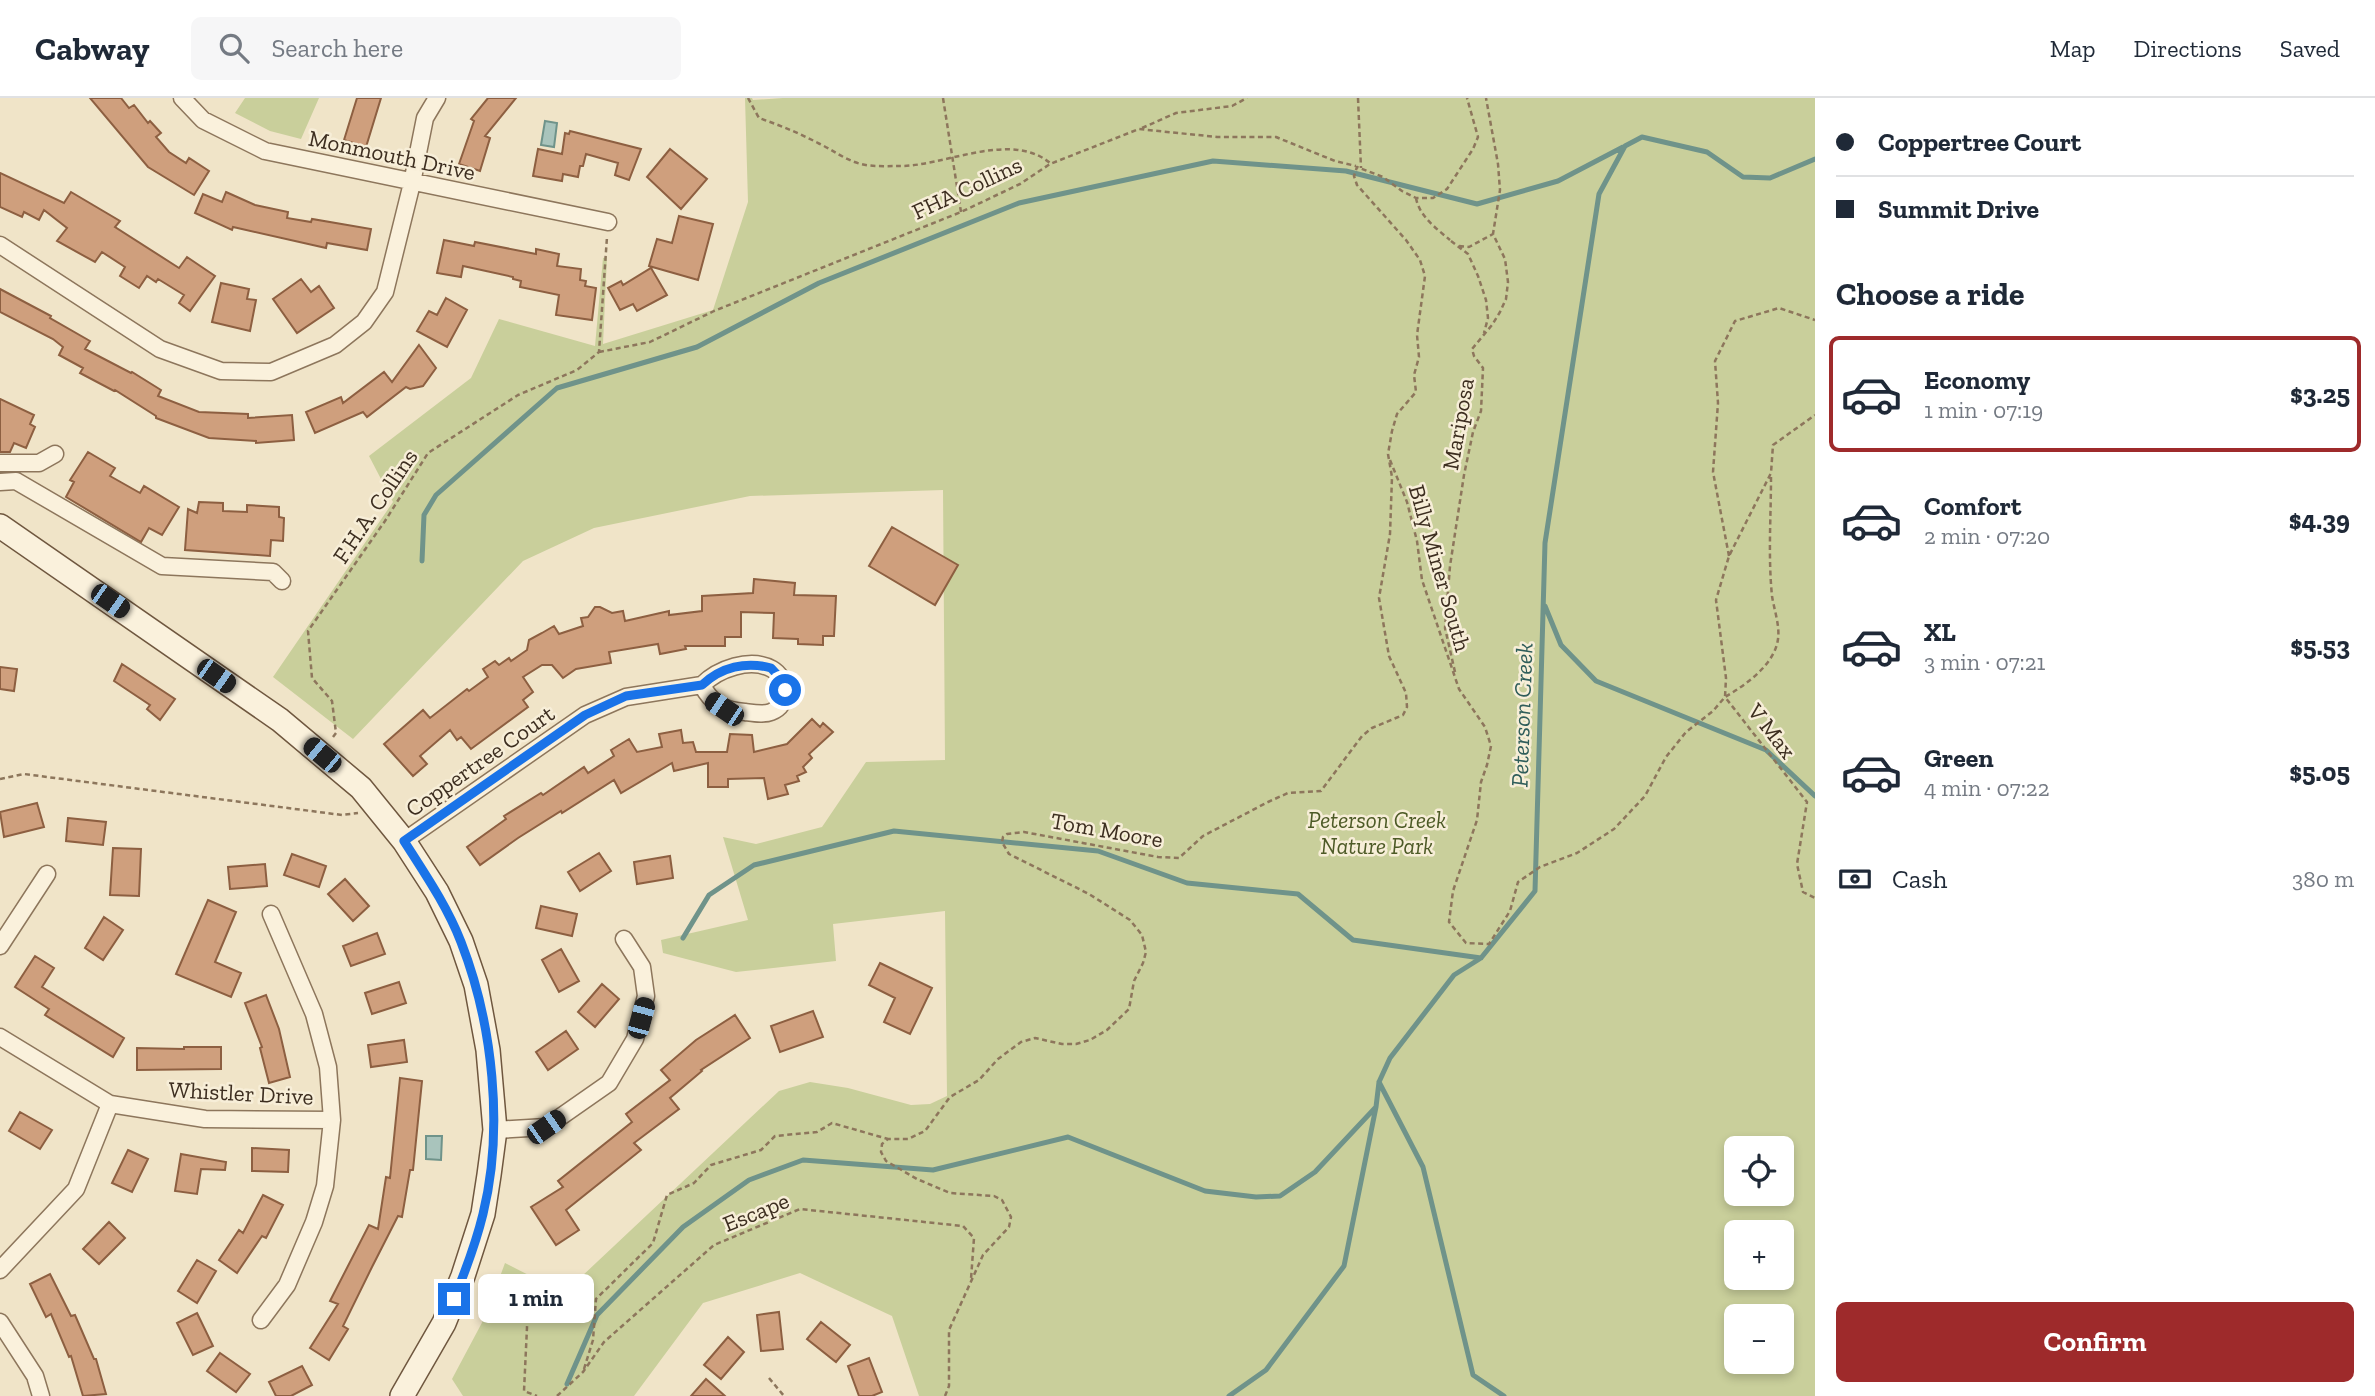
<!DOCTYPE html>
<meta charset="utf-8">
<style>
body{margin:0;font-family:"Zilla Slab",serif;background:#f6f6f7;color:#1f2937;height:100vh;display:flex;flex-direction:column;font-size:26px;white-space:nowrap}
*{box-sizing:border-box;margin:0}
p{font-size:23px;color:#747a83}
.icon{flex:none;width:38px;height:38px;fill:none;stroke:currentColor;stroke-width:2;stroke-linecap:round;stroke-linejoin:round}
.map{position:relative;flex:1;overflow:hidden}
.details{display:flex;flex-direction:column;background:#fff;width:560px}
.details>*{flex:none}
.banner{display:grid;align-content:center;height:154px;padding:0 21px;background:#fff}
.tools{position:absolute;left:1724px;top:1038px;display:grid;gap:14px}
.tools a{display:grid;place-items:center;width:70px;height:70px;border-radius:10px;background:#fff;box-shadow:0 4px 10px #0003;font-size:35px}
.end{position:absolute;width:32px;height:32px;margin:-16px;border:9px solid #1a73e8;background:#fff;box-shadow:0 0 0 4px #fff}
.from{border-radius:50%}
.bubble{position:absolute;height:49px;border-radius:10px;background:#fff;box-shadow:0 4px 10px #0003;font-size:23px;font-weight:700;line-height:49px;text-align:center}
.car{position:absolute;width:21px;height:42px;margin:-21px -10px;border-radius:9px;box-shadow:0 0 5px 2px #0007;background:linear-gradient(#222 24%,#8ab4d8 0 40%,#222 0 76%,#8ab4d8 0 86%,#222 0)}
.banner b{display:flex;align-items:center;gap:24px;height:66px;font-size:26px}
.banner b+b{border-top:2px solid #e0e1e3}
.banner i{width:18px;height:18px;background:#1f2937}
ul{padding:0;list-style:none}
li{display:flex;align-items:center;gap:21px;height:116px;margin:0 14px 10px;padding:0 7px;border:4px solid transparent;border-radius:10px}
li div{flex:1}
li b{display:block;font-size:26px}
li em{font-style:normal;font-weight:700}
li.selected{border-color:#9e2a2b}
li>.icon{width:63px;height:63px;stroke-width:1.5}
h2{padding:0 21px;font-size:32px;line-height:84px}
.pay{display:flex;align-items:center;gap:18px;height:77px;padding:0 21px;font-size:26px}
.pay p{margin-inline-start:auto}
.button{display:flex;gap:14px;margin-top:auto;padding:14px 21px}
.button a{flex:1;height:80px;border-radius:10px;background:#9e2a2b;color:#fff;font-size:28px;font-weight:700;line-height:80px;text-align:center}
header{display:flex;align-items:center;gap:42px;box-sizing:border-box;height:98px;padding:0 35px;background:#fff;border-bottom:2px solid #e0e1e3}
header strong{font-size:33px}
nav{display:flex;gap:38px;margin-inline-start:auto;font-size:24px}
.search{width:490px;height:63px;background:#f6f6f7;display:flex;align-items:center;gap:18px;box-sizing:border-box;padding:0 24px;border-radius:10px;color:#747a83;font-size:26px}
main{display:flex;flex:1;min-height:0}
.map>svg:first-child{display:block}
.green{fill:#c9cf9b;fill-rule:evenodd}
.water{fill:#a9c4bc;stroke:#6f938a;stroke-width:2}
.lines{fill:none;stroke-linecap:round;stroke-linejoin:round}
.stream{stroke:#6f938a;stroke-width:5}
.building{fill:#cf9f7d;stroke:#8d5f41;stroke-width:2}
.street-casing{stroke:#8d765c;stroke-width:19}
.secondary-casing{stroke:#6f573f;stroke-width:26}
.path{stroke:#8d765c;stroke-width:2.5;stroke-dasharray:5 3.5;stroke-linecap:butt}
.street{stroke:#faf1dc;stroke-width:16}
.secondary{stroke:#faf1dc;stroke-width:23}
.route{stroke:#1a73e8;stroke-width:9}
.labels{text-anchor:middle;stroke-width:5;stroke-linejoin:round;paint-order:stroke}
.street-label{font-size:23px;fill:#3d2e20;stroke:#f7eed8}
.park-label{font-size:23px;font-style:italic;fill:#4d5a26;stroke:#f7eed8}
.water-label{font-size:24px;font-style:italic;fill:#2f5d5a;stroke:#f7eed8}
</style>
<header>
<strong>Cabway</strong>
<div class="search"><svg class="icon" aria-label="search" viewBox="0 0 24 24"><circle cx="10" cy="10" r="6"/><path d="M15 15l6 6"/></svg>Search here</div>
<nav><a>Map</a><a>Directions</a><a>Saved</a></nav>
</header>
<main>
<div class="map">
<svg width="1815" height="1298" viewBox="0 0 1815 1298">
<rect width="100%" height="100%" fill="#f0e4c8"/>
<!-- green -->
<path class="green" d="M245,0H319L301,41L270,33L235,15Z
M745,0H752L753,2L783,0H1815V1298H919L892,1218L800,1175L703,1205L634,1298H463L452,1281L485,1219L505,1165L564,1195L779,993L810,984L848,990L911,1007L930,1006L947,998L945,813L833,826L836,863L736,874L663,855L661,842L748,822L723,739L756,746L822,729L866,664L945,662L943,392L750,398L594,430L523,463L353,641L273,579L393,404L369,358L471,280L499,221L595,248L603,160L607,159L603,246L713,212L748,104ZM1736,1050H1782V1096H1736ZM1736,1134H1782V1180H1736ZM1736,1218H1782V1264H1736Z"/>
<!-- water -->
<path class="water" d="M545,23L557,25L554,49L541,47Z
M426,1038H442L441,1062L426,1061Z"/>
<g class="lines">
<!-- stream -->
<path class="stream" d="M422,463L424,417L436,397L557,290L697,249L819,185L1019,105L1213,63L1346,73L1477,106L1558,83L1623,49
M1545,508L1561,547L1596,583L1766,652L1815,698
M683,840L709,797L754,767L894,733L1098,753L1187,785L1298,796L1353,842L1481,860
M1379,984L1423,1069L1473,1277L1504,1298
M567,1286L597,1217L683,1129L749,1082L803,1062L933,1072L1068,1039L1205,1093L1256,1099L1280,1098L1315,1074L1375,1010
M1229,1298L1266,1272L1344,1168L1376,1009L1379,984L1390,960L1454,877L1481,860L1535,793L1545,445L1599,96L1625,48L1642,39L1707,54L1743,79L1770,80L1815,61"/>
</g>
<!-- building -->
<path class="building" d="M90,0H121L129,10L134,7L148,25L150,23L161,35L156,39L169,54L186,65L189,60L209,73L194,97L148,69Z
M357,0H381L366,49L344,42Z
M488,0H516L485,38L490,40L480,73L459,66L474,23L471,21Z
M570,33L641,51L629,82L615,77L618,65L586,56L583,68H580L578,79L563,76L562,83L533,78L538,51L562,56L565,35L569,36Z
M670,51L707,81L681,111L647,79Z
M0,75L64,105L71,94L120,123L115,129L179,170L187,159L215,178L190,213L179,205L184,197L158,181L156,184L147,178L139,190L120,178L125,169L102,154L95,164L57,143L67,130L44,112L39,122L24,114L22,119L0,109Z
M226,94L255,107L288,114L287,120L311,124L312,121L371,131L367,152L327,145L326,150L233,129L232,132L195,115L203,96L222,104Z
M679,118L713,126L698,182L649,168L657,141L672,145Z
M444,142L474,148L475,144L536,156V151L559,156L557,168L581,171L580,182L586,183L585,188L596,190L592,222L556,217L559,197L520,189L521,183L513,181V179L463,168L461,179L437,175Z
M651,170L667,197L637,213L633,206L620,212L608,190L621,183L623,187Z
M301,181L311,194L319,188L334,210L297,235L273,201Z
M221,185L249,191L247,201L256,202L250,233L212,224Z
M0,191L51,218L50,220L90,243L85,251L131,275L132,274L161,292L158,298L199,314L248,316V320L292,317L294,342L256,345V343L209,340L156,320V318L115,292L114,293L80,275L83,270L59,257L63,249L53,241L0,214Z
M446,200L467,212L447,249L417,233L429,213L437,217Z
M419,247L436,270L423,288L410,291L406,289L367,319L363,314L315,335L306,314L341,299L343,305L384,274L392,284Z
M0,301L34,317L30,326L35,329L26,350L14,345L10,354H0Z
M88,354L115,370L110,378L140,395L144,388L179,409L162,437L149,430L141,444L66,399L74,384L70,382Z
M199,404L223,405V413L247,414V407L279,409V419L284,420L283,443L271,442L270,458L185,452L188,411L197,415Z
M892,429L958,467L935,507L869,468Z
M754,481L795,485L794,497L836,498L834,538H823V547L798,546V541L773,540L774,515L741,514V539H725V548H685L686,551L660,556L658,546L609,554L611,565L576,571L563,580L552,567H542L523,579L533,594L523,602L528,609L471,651L461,639L457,642L450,632L420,658L427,666L413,678L384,646L423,612L430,620L467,591L469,593L488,579L483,571L495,563L499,567L509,560L511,563L527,552L529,542L542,535L554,528L559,536L583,528L581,520L588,519L595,509H600L612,515L623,513L625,523L669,513V517L702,513V498L753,495Z
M122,566L175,601L160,622L147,611L150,607L114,583Z
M0,569L17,571L14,593L0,591Z
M812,621L820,629L823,625L833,634L809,656L812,660L803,669L806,674L797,678L799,683L785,687L788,696L768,701L764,680L728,681V689H708V665L674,673L672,665L621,695L614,682L562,715L561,713L518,740L480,767L467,749L506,721L504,718L541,695L543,697L584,669L588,675L614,658L611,652L629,641L637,654L662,649L659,636L681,632L683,645L693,644L696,654H727L730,636L752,637L754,654L787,646Z
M37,705L44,729L4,739L0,714Z
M68,720L106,724L103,747L66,743Z
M113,750L141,751L139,798L110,797Z
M599,755L611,773L580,793L568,774Z
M292,756L326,768L319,789L284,777Z
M670,758L673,780L637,786L634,764Z
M265,766L267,788L230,791L228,769Z
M345,781L369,808L353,823L328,796Z
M208,802L236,814L215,864L241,875L231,899L176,876Z
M541,808L577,816L572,838L536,830Z
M104,819L123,832L103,862L85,850Z
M377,835L385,856L351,868L343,848Z
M561,851L579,883L559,894L542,862Z
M35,858L54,870L42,889L124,940L113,959L45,917L49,911L15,889Z
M880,865L932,890L910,936L884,924L895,900L869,887Z
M399,884L406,905L372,916L365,895Z
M602,886L619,901L595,929L578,914Z
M266,897L279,931L290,979L269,985L260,950L262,949L245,905Z
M813,913L823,939L780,954L771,928Z
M735,917L750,940L701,972L702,973L670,1000L679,1011L634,1045L641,1052L566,1112L579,1132L556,1147L531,1109L563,1089L558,1083L632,1024L626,1016L670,982L661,972L696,942Z
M566,933L578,951L548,972L536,954Z
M404,942L407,964L371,969L368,947Z
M184,949H221V971L137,972V950L184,951Z
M400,980L422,983L413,1072H410L402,1119L398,1118L372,1169L343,1228L348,1231L329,1262L310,1250L338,1206L330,1203L369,1127L378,1131L386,1079L390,1080Z
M20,1014L52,1032L40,1051L9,1033Z
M252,1050L289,1052L288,1074L252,1073Z
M128,1052L148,1061L132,1094L112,1085Z
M181,1056L226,1064L225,1072L201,1071L197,1096L175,1093Z
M263,1097L283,1107L266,1140L262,1138L237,1175L219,1162L239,1132L243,1135Z
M109,1124L125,1140L99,1166L83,1151Z
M197,1162L216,1173L197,1205L178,1193Z
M50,1176L71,1218L75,1217L94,1261H96L106,1296L83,1298L71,1258L69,1259L51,1216L46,1219L30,1186Z
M779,1214L783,1251L761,1253L757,1217Z
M197,1215L213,1248L193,1257L177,1225Z
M821,1224L850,1247L836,1264L807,1241Z
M728,1239L744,1254L721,1281L704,1267Z
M220,1255L250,1276L236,1294L207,1273Z
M869,1260L882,1294L872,1298H859L848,1268Z
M302,1268L312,1287L291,1298H276L269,1284Z
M706,1281L725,1298H691Z"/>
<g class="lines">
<!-- street casing -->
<g class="street-casing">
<path id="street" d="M182,0L203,22L265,53L608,124
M0,147L160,251L221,273L271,274L335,247L364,224L385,194L412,85L425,20L437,0
M0,365H39L55,356
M0,384L16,383L162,468L273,474L282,483
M404,743L585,617L626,599L702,587C718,571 750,559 772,571C788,580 791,607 771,614C764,617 753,615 745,614C724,613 711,605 702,587
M0,848L47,776
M0,939L110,1006L205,1021L332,1022
M495,1032L546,1029L609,985L635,941L646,898L642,869L624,841
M0,1172L76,1091L110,1006
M261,1222L287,1187L314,1124L325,1088L332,1022L328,969L314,916L271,816
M0,1224L35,1278L41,1298"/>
</g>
<!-- secondary casing -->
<g class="secondary-casing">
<path id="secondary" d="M0,428L280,622L361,690L404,743L437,794L461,843L476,887L488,952L495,1032L489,1077L483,1116L463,1178L444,1225L402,1298"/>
</g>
<!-- path -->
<path class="path" d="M748,0L759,20C779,27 799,35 818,45C833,52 845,62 861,66C873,69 887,68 899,68C943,69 1010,32 1050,65
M943,0L961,114
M1358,0L1361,70
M1142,30L1176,15L1232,8L1247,0
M1416,100C1419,118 1437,131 1450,142
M1451,143L1468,156L1478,178L1486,202L1488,220L1484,235
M1459,148L1469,149L1493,136
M599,254L650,244L714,213L961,114L1020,86L1050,66L1139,31L1217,39H1276L1335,63L1356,68
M1390,362L1407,404L1417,443L1422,482L1459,591L1485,629L1491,648L1487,667L1481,684L1477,722L1453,793L1449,824L1466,845L1489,846L1510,813L1518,784L1540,769L1577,755L1614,731L1645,698L1666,659L1686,634L1713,613L1725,599L1726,580L1716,502L1729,458L1771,375L1773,347L1815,317
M1771,379C1771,418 1768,458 1772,498C1774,511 1780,528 1778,541C1775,566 1746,587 1725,599L1807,704L1797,766L1803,794L1815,800
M1729,458L1713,374L1718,305L1715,263L1735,223L1779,210L1815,222
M1455,574L1445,530L1450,468L1464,377L1473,334L1481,313L1483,270L1474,258L1472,251L1492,227L1500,214L1506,201L1508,184L1505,161L1493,136L1500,92L1498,66L1486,0
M333,639L336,635L332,603L312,580L308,533L385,423L428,355L518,297L577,272L599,254L607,139
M0,681L24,676L342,717L358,715
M480,1183L512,1191L528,1208L524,1293L537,1298
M584,1271L593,1242L596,1201L653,1145L667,1097L694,1085L711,1067L761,1052L775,1038L817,1034L832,1025L888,1041
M769,1280L784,1298
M557,1298L583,1274L604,1244L714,1147L800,1111L963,1128L974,1140L971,1181
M945,1298L949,1288V1232L983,1157L1009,1129L1011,1119L1002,1102L994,1098L950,1095L917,1081L886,1063L881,1054L882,1046L888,1041H908L925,1033L950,999L979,982L998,961L1021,944L1035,940L1062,946H1076L1090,942L1107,932L1129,911L1134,883L1143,865L1146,854L1142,837L1130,822L1089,796L1009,756L1002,744L1003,739L1007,736L1024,734L1158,759L1179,760L1203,738L1268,704L1288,695L1321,693L1362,638L1372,630L1403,617L1407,609L1406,595L1389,558L1379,500L1390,436L1392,379L1388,356L1392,333L1397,316L1416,294L1414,277L1419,259L1417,237L1425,178L1420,162L1406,142L1357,87L1354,78L1357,69L1383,79L1402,93L1416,100H1433L1447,91L1473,51L1478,39L1467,0"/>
<!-- street -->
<use href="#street" class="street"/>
<!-- secondary -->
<use href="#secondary" class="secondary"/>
</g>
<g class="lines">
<!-- route -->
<path class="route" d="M454,1201C465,1174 476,1145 483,1116C504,1031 493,926 461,844C447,808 425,776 404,743L585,617L626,598L702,587C721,569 746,563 771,570L783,583L785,592"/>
</g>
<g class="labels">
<!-- street labels -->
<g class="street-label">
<text transform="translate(392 57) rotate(12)" y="8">Monmouth Drive</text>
<text transform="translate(967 90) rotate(-25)" y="8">FHA Collins</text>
<text transform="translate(1458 326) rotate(-80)" y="8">Mariposa</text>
<text transform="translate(375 408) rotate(-56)" y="8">F.H.A. Collins</text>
<text transform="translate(1440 470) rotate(74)" y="8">Billy Miner South</text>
<text transform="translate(1772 633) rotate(52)" y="8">V Max</text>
<text transform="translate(480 663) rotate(-35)" y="8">Coppertree Court</text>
<text transform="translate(1107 732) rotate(10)" y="8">Tom Moore</text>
<text transform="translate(241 995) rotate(3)" y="8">Whistler Drive</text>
<text transform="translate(756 1114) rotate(-22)" y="8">Escape</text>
</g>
<!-- park labels -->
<g class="park-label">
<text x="1377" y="730">Peterson Creek<tspan x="1377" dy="26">Nature Park</tspan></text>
</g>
<!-- water labels -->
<g class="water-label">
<text transform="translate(1522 617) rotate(-88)" y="8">Peterson Creek</text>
</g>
</g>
</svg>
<div class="tools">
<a><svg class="icon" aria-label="locate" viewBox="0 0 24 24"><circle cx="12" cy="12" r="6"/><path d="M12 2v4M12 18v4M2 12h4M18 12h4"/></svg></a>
<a>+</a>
<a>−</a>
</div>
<i class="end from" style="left:785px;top:592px"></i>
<i class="end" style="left:454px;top:1201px"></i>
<div class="bubble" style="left:478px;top:1176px;width:116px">1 min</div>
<i class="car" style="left:110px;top:503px;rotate:125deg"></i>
<i class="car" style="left:216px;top:578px;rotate:125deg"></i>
<i class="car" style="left:724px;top:611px;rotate:304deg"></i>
<i class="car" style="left:322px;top:657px;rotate:310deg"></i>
<i class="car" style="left:641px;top:920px;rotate:15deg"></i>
<i class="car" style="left:546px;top:1029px;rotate:55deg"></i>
</div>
<section class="details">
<div class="banner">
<b><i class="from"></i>Coppertree Court</b>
<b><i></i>Summit Drive</b>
</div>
<h2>Choose a ride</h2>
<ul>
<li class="selected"><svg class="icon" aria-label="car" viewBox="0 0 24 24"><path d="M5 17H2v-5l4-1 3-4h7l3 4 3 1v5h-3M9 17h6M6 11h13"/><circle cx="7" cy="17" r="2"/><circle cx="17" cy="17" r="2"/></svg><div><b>Economy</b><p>1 min · 07:19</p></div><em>$3.25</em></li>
<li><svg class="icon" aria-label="car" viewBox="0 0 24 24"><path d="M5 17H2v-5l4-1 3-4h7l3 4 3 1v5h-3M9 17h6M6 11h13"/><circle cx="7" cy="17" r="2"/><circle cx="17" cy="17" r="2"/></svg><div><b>Comfort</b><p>2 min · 07:20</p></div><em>$4.39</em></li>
<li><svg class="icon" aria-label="car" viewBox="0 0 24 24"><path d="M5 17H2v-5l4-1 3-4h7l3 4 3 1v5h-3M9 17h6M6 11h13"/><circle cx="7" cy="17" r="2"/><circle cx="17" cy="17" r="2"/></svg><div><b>XL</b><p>3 min · 07:21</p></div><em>$5.53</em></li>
<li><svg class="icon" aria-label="car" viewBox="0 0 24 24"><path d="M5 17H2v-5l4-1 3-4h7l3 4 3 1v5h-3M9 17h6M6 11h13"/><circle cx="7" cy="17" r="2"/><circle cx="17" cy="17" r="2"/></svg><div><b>Green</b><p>4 min · 07:22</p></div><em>$5.05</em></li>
</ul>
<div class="pay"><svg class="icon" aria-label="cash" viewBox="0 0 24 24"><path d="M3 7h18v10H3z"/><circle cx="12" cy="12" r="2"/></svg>Cash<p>380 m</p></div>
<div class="button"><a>Confirm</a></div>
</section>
</main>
